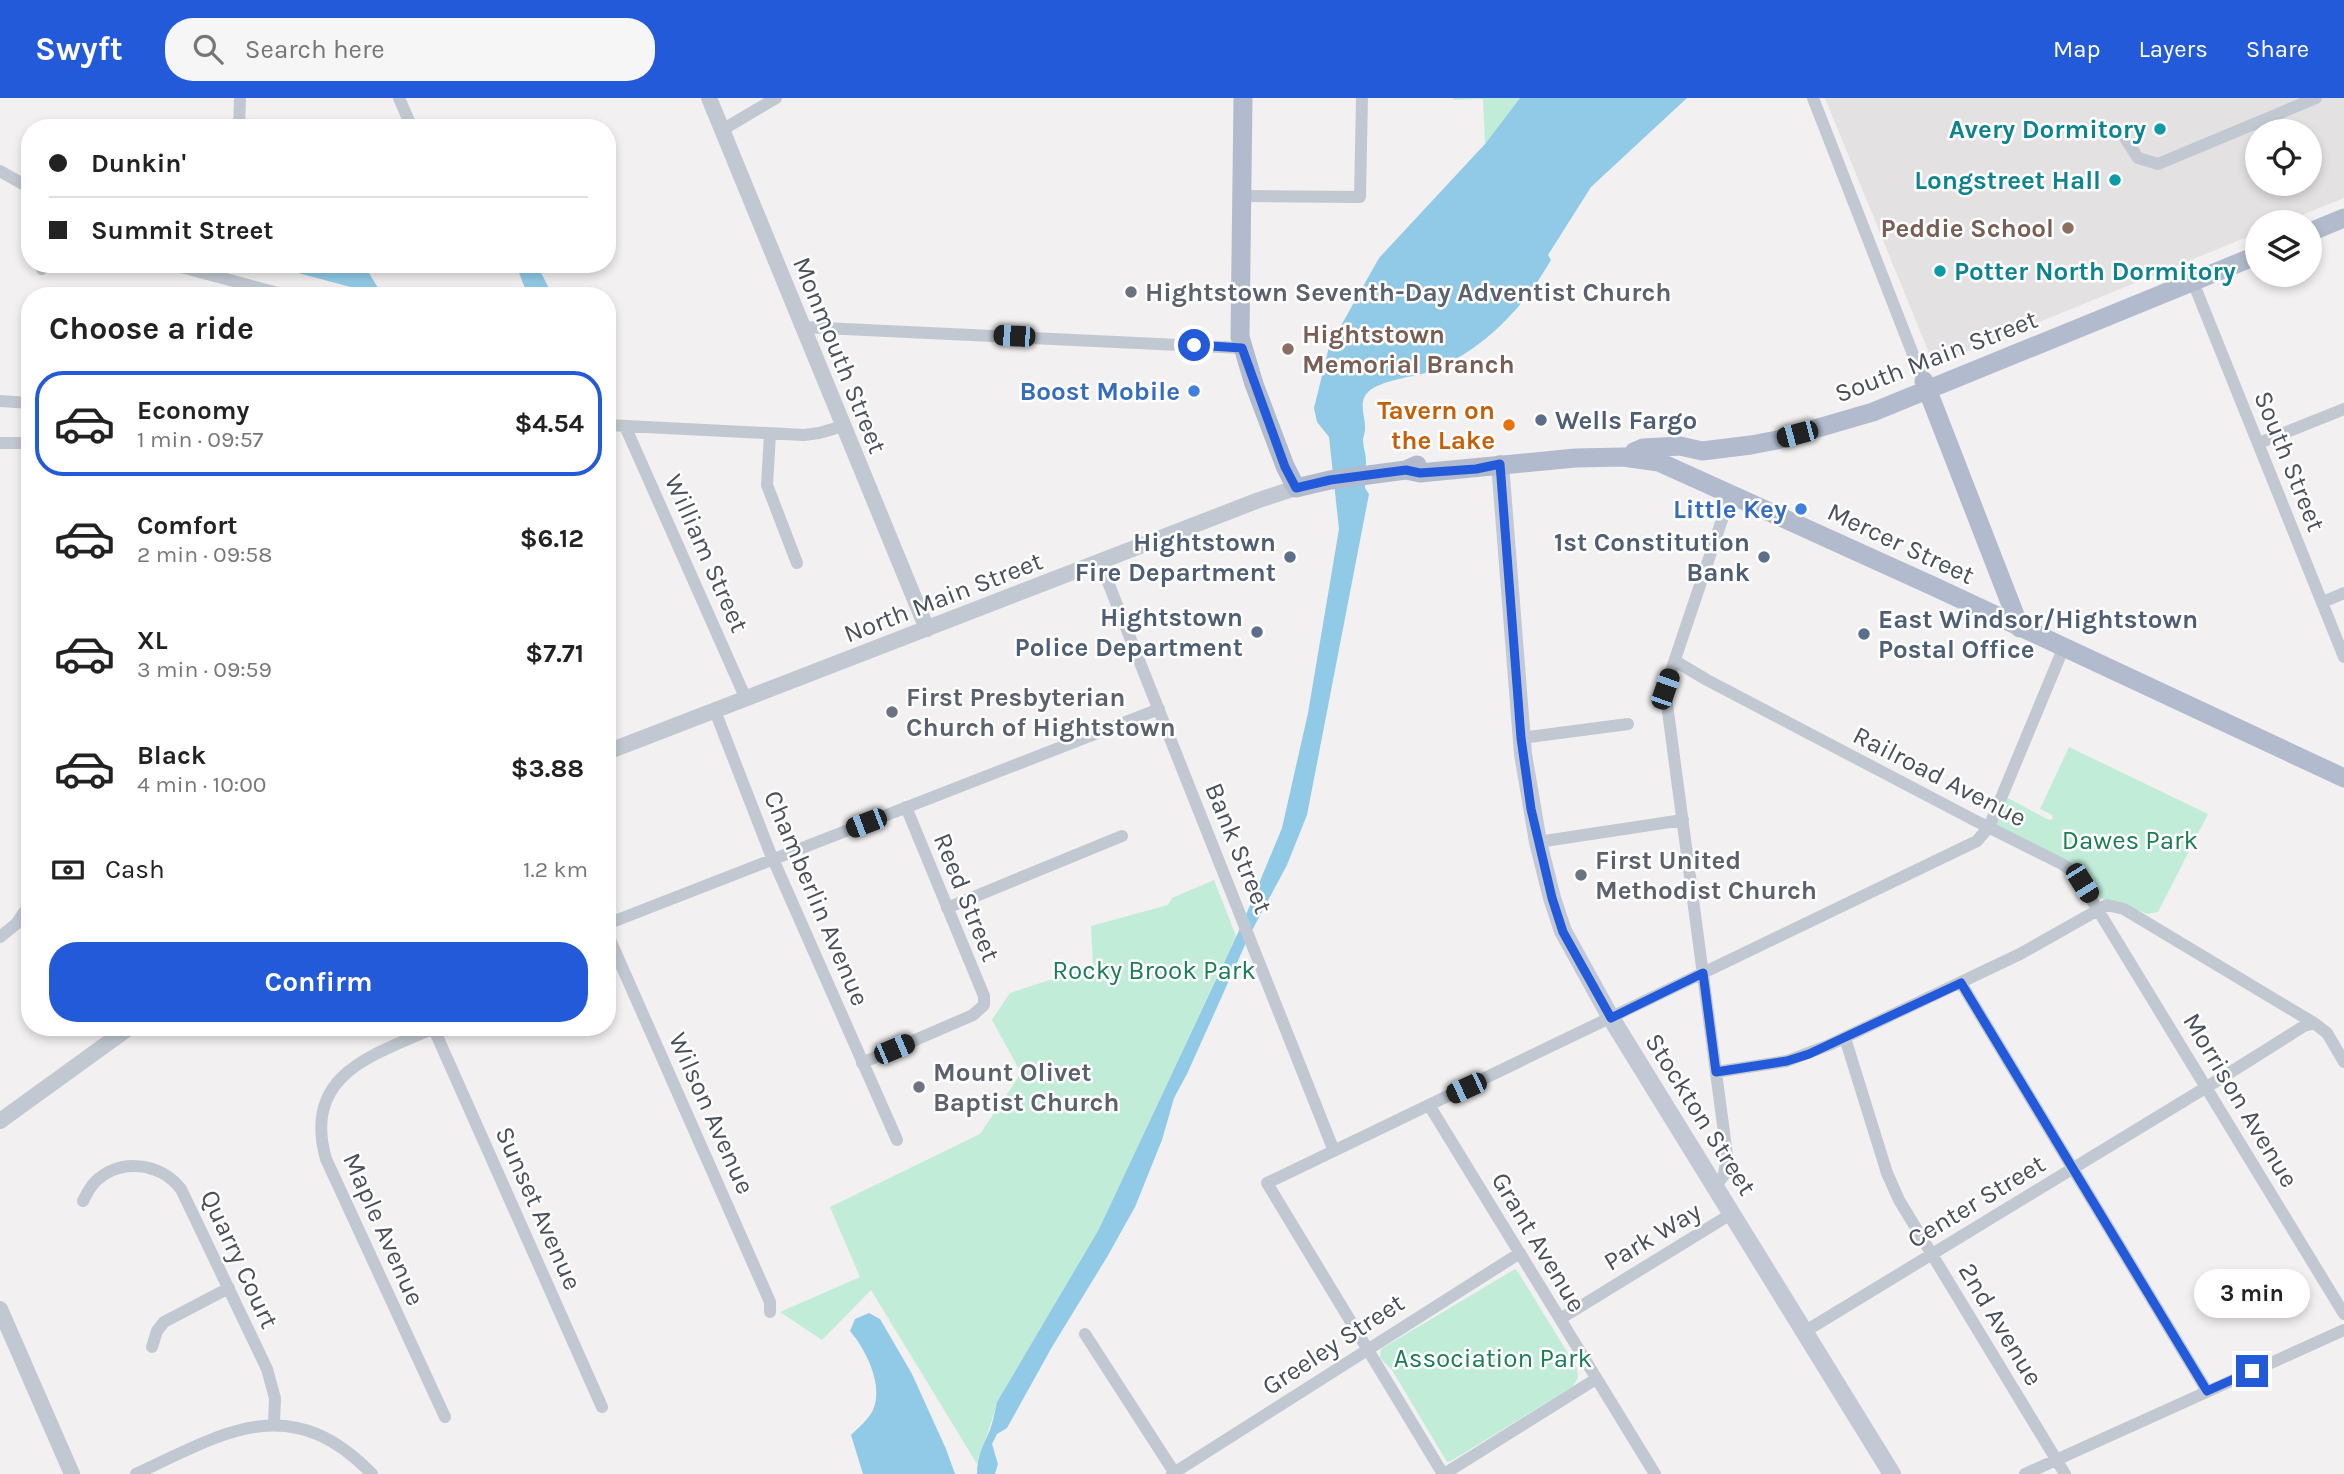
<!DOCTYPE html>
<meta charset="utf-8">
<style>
body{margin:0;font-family:Karla,sans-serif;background:#f6f6f6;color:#222;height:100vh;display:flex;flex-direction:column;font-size:26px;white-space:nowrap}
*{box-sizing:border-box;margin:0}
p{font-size:23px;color:#767676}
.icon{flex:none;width:38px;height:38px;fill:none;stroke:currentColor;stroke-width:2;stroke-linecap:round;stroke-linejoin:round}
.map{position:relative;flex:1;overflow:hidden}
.details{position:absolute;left:21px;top:189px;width:595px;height:749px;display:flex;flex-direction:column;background:#fff;border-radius:28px;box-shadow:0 4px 10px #0003}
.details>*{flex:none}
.top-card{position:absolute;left:21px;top:21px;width:595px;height:154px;border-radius:28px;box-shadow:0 4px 10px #0003;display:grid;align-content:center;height:154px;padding:0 28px;background:#fff}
.tools{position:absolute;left:2245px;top:21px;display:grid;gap:14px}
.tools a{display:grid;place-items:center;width:77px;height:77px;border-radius:50%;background:#fff;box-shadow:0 4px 10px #0003;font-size:35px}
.end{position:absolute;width:32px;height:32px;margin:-16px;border:9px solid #235ad9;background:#fff;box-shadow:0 0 0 4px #fff}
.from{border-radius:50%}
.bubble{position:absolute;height:49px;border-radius:24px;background:#fff;box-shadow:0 4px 10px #0003;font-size:23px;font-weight:700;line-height:49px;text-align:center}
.car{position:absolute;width:21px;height:42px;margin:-21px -10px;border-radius:9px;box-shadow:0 0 5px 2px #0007;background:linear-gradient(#222 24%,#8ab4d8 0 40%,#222 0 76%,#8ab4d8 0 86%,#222 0)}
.top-card b{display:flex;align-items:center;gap:24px;height:66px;font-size:26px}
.top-card b+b{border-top:2px solid #e0e0e0}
.top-card i{width:18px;height:18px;background:#222}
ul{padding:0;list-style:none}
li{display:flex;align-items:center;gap:21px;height:105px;margin:0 14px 10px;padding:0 14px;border:4px solid transparent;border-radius:28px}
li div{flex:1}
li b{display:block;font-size:26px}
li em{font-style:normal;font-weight:700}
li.current{border-color:#235ad9}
li>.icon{width:63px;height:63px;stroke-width:1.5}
h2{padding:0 28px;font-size:32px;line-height:84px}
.pay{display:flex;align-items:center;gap:18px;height:77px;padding:0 28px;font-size:26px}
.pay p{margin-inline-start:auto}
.button{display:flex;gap:14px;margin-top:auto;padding:14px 28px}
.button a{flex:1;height:80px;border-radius:28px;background:#235ad9;color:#fff;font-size:28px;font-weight:700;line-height:80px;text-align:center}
header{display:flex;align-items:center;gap:42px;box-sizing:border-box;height:98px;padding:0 35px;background:#235ad9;color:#fff}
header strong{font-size:33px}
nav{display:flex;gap:38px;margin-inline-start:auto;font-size:24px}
.search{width:490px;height:63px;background:#f6f6f6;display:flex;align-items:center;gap:18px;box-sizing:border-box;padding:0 24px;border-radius:28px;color:#767676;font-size:26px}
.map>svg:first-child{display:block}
.education{fill:#e3e1e1;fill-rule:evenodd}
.green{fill:#c1edd8}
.water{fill:#91cae7}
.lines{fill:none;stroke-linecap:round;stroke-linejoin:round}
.minor{stroke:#c1c8d1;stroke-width:12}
.tertiary{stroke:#c1c8d1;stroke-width:16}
.secondary{stroke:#c2c9d5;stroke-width:18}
.primary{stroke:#b1bbcd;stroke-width:19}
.route{stroke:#235ad9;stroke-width:9}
.culture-dot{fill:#0f9aa8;stroke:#fff;stroke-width:2.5}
.education-dot{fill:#8d6e63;stroke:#fff;stroke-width:2.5}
.worship-dot{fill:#6b7280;stroke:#fff;stroke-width:2.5}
.shop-dot{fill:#3f7fe0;stroke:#fff;stroke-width:2.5}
.service-dot{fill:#5c6f8a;stroke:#fff;stroke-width:2.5}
.food-dot{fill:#e8710a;stroke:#fff;stroke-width:2.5}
.labels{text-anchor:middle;stroke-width:5;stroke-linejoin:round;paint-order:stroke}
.culture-label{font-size:26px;font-weight:bold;fill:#0d838f;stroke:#fff;text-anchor:end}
.education-label{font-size:26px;font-weight:bold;fill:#785e54;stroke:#fff;text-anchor:end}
.worship-label{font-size:26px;font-weight:bold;fill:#5b616d;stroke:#fff;text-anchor:start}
.street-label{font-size:26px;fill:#49505c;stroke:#fff}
.shop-label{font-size:26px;font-weight:bold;fill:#366cbe;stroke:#fff;text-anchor:end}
.food-label{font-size:26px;font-weight:bold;fill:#c56008;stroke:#fff;text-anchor:end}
.service-label{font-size:26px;font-weight:bold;fill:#4e5e75;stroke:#fff;text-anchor:end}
.park-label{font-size:26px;fill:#1c7b58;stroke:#fff}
</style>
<header>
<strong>Swyft</strong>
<div class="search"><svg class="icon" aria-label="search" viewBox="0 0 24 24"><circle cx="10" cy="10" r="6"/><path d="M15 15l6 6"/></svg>Search here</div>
<nav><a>Map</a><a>Layers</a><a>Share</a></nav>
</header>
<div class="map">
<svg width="2344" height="1376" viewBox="0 0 2344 1376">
<rect width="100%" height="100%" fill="#f2f0f0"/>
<!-- education -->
<path class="education" d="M1825,0H2344V100L2284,124H2258L2257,135L1934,267ZM2258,33H2310V86H2258Z"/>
<!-- green -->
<path class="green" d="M1453,0H1520L1485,46L1483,1L1453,2Z
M2069,649L2208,716L2158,814L2148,816L2100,800L2079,771L1995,726L2006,699L2049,722L2053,721L2052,717L2040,711Z
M1214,782L1236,838L1099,1131L997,1304C992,1326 983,1345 977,1366L871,1192L822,1242L780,1214L860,1179L830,1109L980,1036L1021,975L992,922L1010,895L1093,868L1091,828L1168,807L1172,800Z
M1515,1171L1518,1174L1577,1270L1578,1280L1572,1289L1451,1363L1447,1364L1392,1272L1380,1260L1381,1251Z"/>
<!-- water -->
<path class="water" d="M1520,0H1687L1591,89L1548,157L1551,162C1524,209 1486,249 1436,271C1418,280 1371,281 1364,300C1360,310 1366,322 1365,332C1365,334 1363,340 1363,342C1363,349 1366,356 1366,363C1366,372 1365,382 1365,390L1369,396L1307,717L1287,767L1249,838L1187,976L1174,1000L1162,1042L1135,1109L1107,1159L1052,1249L1007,1330L997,1336L992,1346L998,1366L995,1376H977C977,1359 983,1347 990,1332C993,1324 995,1313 997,1304L1099,1131L1243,824L1282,730L1308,615L1339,431L1329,339L1317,324L1314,310L1329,249L1379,160L1485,46Z
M264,166H370L367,172L383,198H368L362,192Z
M516,167H537L553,198H528Z
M869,1215L880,1221L912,1276L946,1351L955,1376H863L851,1337C858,1330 869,1321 873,1312C884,1287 866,1252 850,1233L855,1221Z"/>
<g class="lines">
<!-- minor -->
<path class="minor" d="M399,0L412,30
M1813,0L1923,282
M239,30L240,0
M722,32L776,0
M2125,40L2138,60L2158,66L2316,0
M0,73L30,90
M1241,98L1360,99L1362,0
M170,166L289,198
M42,171L45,166
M2193,184L2344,559
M803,229L1242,250
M0,303L30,305
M607,327L804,337L819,335L843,328
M625,328L746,601
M770,336L767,387L797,465
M0,345H30
M2259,345L2344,311
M1100,464L1334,1053
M2323,504L2344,495
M1675,563L1707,582L1974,722L2062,766L2076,776L2344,1216
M715,613L769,752L897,1042
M1521,640L1628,626
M1538,744L1683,722
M947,810L1122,738
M607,826L1159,611
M607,835L770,1204V1214
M0,839L16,826L30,806
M1961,885L2207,1293
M433,929L602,1309
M434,930C373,957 302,976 326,1061L445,1319
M1845,940L1887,1075L1899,1102L2065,1376
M862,965L973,917L984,907V898L906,709
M1716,974L1787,963L1829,947L2020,856L2107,807L2124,811L2314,925L2327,935L2344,964
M1429,1007L1655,1376
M1715,1089L1724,1077L1727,1057L1665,591L1731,395
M83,1103C86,1097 90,1089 95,1084C121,1059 160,1065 181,1091L267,1271L275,1300L274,1326
M1560,1221L1731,1116
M1804,1234L2215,984L2304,928L2314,925
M1085,1236L1174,1374
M152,1249L157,1233L164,1224L229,1190
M136,1376C224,1335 290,1291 372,1376
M1172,1376L1520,1155
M1443,1376L1267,1085L1977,743L1989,729L2063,551
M1444,1376L1596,1281
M2025,1376L2344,1232"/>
<!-- tertiary -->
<path class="tertiary" d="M709,0L927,531
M607,654L1259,402L1296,390
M0,1023L130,929
M0,1211L72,1376"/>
<!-- secondary -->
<path class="secondary" d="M1500,366L1523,656L1538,744L1552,800L1563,833L1611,920L1892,1376"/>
<!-- primary -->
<path class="primary" d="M1243,0L1240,239L1254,286L1285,368L1296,390L1330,382L1406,372L1417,367
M2310,134L2344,120
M1924,283L2020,530
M1634,354L1643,350L1680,348L1702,353L1751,347L1777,342L1873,314L2258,157
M1406,372L1420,375L1575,360L1623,359L1659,364L1935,489L2344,680"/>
</g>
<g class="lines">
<!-- route -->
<path class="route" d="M1194,247L1242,250L1285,369L1296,390L1330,382L1406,372L1420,375L1476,371L1500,366L1521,640L1531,711L1552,800L1563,834L1611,920L1703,875L1716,974L1787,963L1809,956L1961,885L2207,1293L2252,1273"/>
</g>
<!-- markers -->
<g class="culture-dot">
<circle cx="2160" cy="31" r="7"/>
<circle cx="2115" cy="82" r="7"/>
<circle cx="1940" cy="173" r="7"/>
</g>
<g class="education-dot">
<circle cx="2068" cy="130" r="7"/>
<circle cx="1288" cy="251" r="7"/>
</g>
<g class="worship-dot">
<circle cx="1131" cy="194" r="7"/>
<circle cx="892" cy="614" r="7"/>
<circle cx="1581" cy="777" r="7"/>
<circle cx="919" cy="989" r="7"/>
</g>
<g class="shop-dot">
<circle cx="1194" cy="293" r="7"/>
<circle cx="1801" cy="411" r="7"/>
</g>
<g class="service-dot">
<circle cx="1541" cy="322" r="7"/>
<circle cx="1290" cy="459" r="7"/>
<circle cx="1764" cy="459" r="7"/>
<circle cx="1257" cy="534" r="7"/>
<circle cx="1864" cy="536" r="7"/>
</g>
<circle class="food-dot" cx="1509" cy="327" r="7"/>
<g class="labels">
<!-- culture labels -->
<g class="culture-label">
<text x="2146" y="40">Avery Dormitory</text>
<text x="2101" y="91">Longstreet Hall</text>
<text x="1954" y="182" text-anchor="start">Potter North Dormitory</text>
</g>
<!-- education labels -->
<g class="education-label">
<text x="2054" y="139">Peddie School</text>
<text x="1302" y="245" text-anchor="start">Hightstown<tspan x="1302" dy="30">Memorial Branch</tspan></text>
</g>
<!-- worship labels -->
<g class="worship-label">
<text x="1145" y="203">Hightstown Seventh-Day Adventist Church</text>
<text x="906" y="608">First Presbyterian<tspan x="906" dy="30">Church of Hightstown</tspan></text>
<text x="1595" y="771">First United<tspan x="1595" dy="30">Methodist Church</tspan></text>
<text x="933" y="983">Mount Olivet<tspan x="933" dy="30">Baptist Church</tspan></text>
</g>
<!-- street labels -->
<g class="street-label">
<text transform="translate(840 257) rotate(68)" y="9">Monmouth Street</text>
<text transform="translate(1936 258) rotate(-21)" y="9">South Main Street</text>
<text transform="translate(2290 363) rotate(68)" y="9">South Street</text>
<text transform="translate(1901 445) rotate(25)" y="9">Mercer Street</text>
<text transform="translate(707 455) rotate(66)" y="9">William Street</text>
<text transform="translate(943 499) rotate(-21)" y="9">North Main Street</text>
<text transform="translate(1940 678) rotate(27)" y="9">Railroad Avenue</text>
<text transform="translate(1239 750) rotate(68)" y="9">Bank Street</text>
<text transform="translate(967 799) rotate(68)" y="9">Reed Street</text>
<text transform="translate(817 800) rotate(67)" y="9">Chamberlin Avenue</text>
<text transform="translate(2241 1002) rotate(59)" y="9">Morrison Avenue</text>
<text transform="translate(712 1015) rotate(66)" y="9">Wilson Avenue</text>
<text transform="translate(1701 1016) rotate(58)" y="9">Stockton Street</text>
<text transform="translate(1976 1103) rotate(-31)" y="9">Center Street</text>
<text transform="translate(539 1110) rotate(66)" y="9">Sunset Avenue</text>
<text transform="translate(384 1131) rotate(66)" y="9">Maple Avenue</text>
<text transform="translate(1652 1138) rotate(-31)" y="9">Park Way</text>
<text transform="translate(1539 1144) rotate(59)" y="9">Grant Avenue</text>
<text transform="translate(240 1161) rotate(65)" y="9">Quarry Court</text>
<text transform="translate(2001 1226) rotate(59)" y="9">2nd Avenue</text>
<text transform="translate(1333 1246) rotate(-33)" y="9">Greeley Street</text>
</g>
<!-- shop labels -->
<g class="shop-label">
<text x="1180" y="302">Boost Mobile</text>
<text x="1787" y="420">Little Key</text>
</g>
<!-- food labels -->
<g class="food-label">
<text x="1495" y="321">Tavern on<tspan x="1495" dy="30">the Lake</tspan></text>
</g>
<!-- service labels -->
<g class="service-label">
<text x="1555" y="331" text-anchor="start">Wells Fargo</text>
<text x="1276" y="453">Hightstown<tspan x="1276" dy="30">Fire Department</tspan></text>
<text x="1750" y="453">1st Constitution<tspan x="1750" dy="30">Bank</tspan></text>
<text x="1243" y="528">Hightstown<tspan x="1243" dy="30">Police Department</tspan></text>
<text x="1878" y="530" text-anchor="start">East Windsor/Hightstown<tspan x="1878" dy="30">Postal Office</tspan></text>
</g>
<!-- park labels -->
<g class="park-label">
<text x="2130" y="751">Dawes Park</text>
<text x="1154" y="881">Rocky Brook Park</text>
<text x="1493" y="1269">Association Park</text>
</g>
</g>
</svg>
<div class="tools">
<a><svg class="icon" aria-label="locate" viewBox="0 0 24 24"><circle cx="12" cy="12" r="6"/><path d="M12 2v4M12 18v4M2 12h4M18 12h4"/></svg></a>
<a><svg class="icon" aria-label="layers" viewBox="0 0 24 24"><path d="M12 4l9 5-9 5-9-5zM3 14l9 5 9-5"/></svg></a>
</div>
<i class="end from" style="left:1194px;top:247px"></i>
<i class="end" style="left:2252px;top:1273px"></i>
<div class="bubble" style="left:2194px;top:1171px;width:116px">3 min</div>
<i class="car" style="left:1014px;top:238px;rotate:273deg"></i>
<i class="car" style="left:1797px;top:336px;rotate:255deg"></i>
<i class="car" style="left:1665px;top:591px;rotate:19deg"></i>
<i class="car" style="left:866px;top:725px;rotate:249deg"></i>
<i class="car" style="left:2082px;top:785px;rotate:148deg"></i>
<i class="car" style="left:894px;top:951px;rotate:67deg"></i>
<i class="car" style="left:1466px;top:990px;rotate:245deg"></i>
<div class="top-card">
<b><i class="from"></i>Dunkin'</b>
<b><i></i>Summit Street</b>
</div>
<section class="details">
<h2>Choose a ride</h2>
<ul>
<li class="current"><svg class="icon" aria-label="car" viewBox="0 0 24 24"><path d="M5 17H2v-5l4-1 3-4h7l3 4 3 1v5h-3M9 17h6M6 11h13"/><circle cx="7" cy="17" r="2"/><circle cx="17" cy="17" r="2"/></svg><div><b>Economy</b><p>1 min · 09:57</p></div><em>$4.54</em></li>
<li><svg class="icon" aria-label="car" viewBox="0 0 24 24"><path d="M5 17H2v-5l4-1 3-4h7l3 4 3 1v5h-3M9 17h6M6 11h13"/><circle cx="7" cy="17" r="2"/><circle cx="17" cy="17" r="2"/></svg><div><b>Comfort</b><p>2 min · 09:58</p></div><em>$6.12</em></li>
<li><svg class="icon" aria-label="car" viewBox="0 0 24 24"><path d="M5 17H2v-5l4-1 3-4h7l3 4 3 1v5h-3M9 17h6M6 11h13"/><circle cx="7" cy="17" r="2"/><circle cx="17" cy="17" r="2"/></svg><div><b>XL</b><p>3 min · 09:59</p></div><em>$7.71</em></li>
<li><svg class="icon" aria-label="car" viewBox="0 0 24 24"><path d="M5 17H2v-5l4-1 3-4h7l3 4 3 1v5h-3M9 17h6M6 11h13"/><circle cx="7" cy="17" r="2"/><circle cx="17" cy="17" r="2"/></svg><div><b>Black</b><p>4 min · 10:00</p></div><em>$3.88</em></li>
</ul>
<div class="pay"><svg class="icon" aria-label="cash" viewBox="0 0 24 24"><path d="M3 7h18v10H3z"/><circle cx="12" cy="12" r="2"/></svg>Cash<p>1.2 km</p></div>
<div class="button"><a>Confirm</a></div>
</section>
</div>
